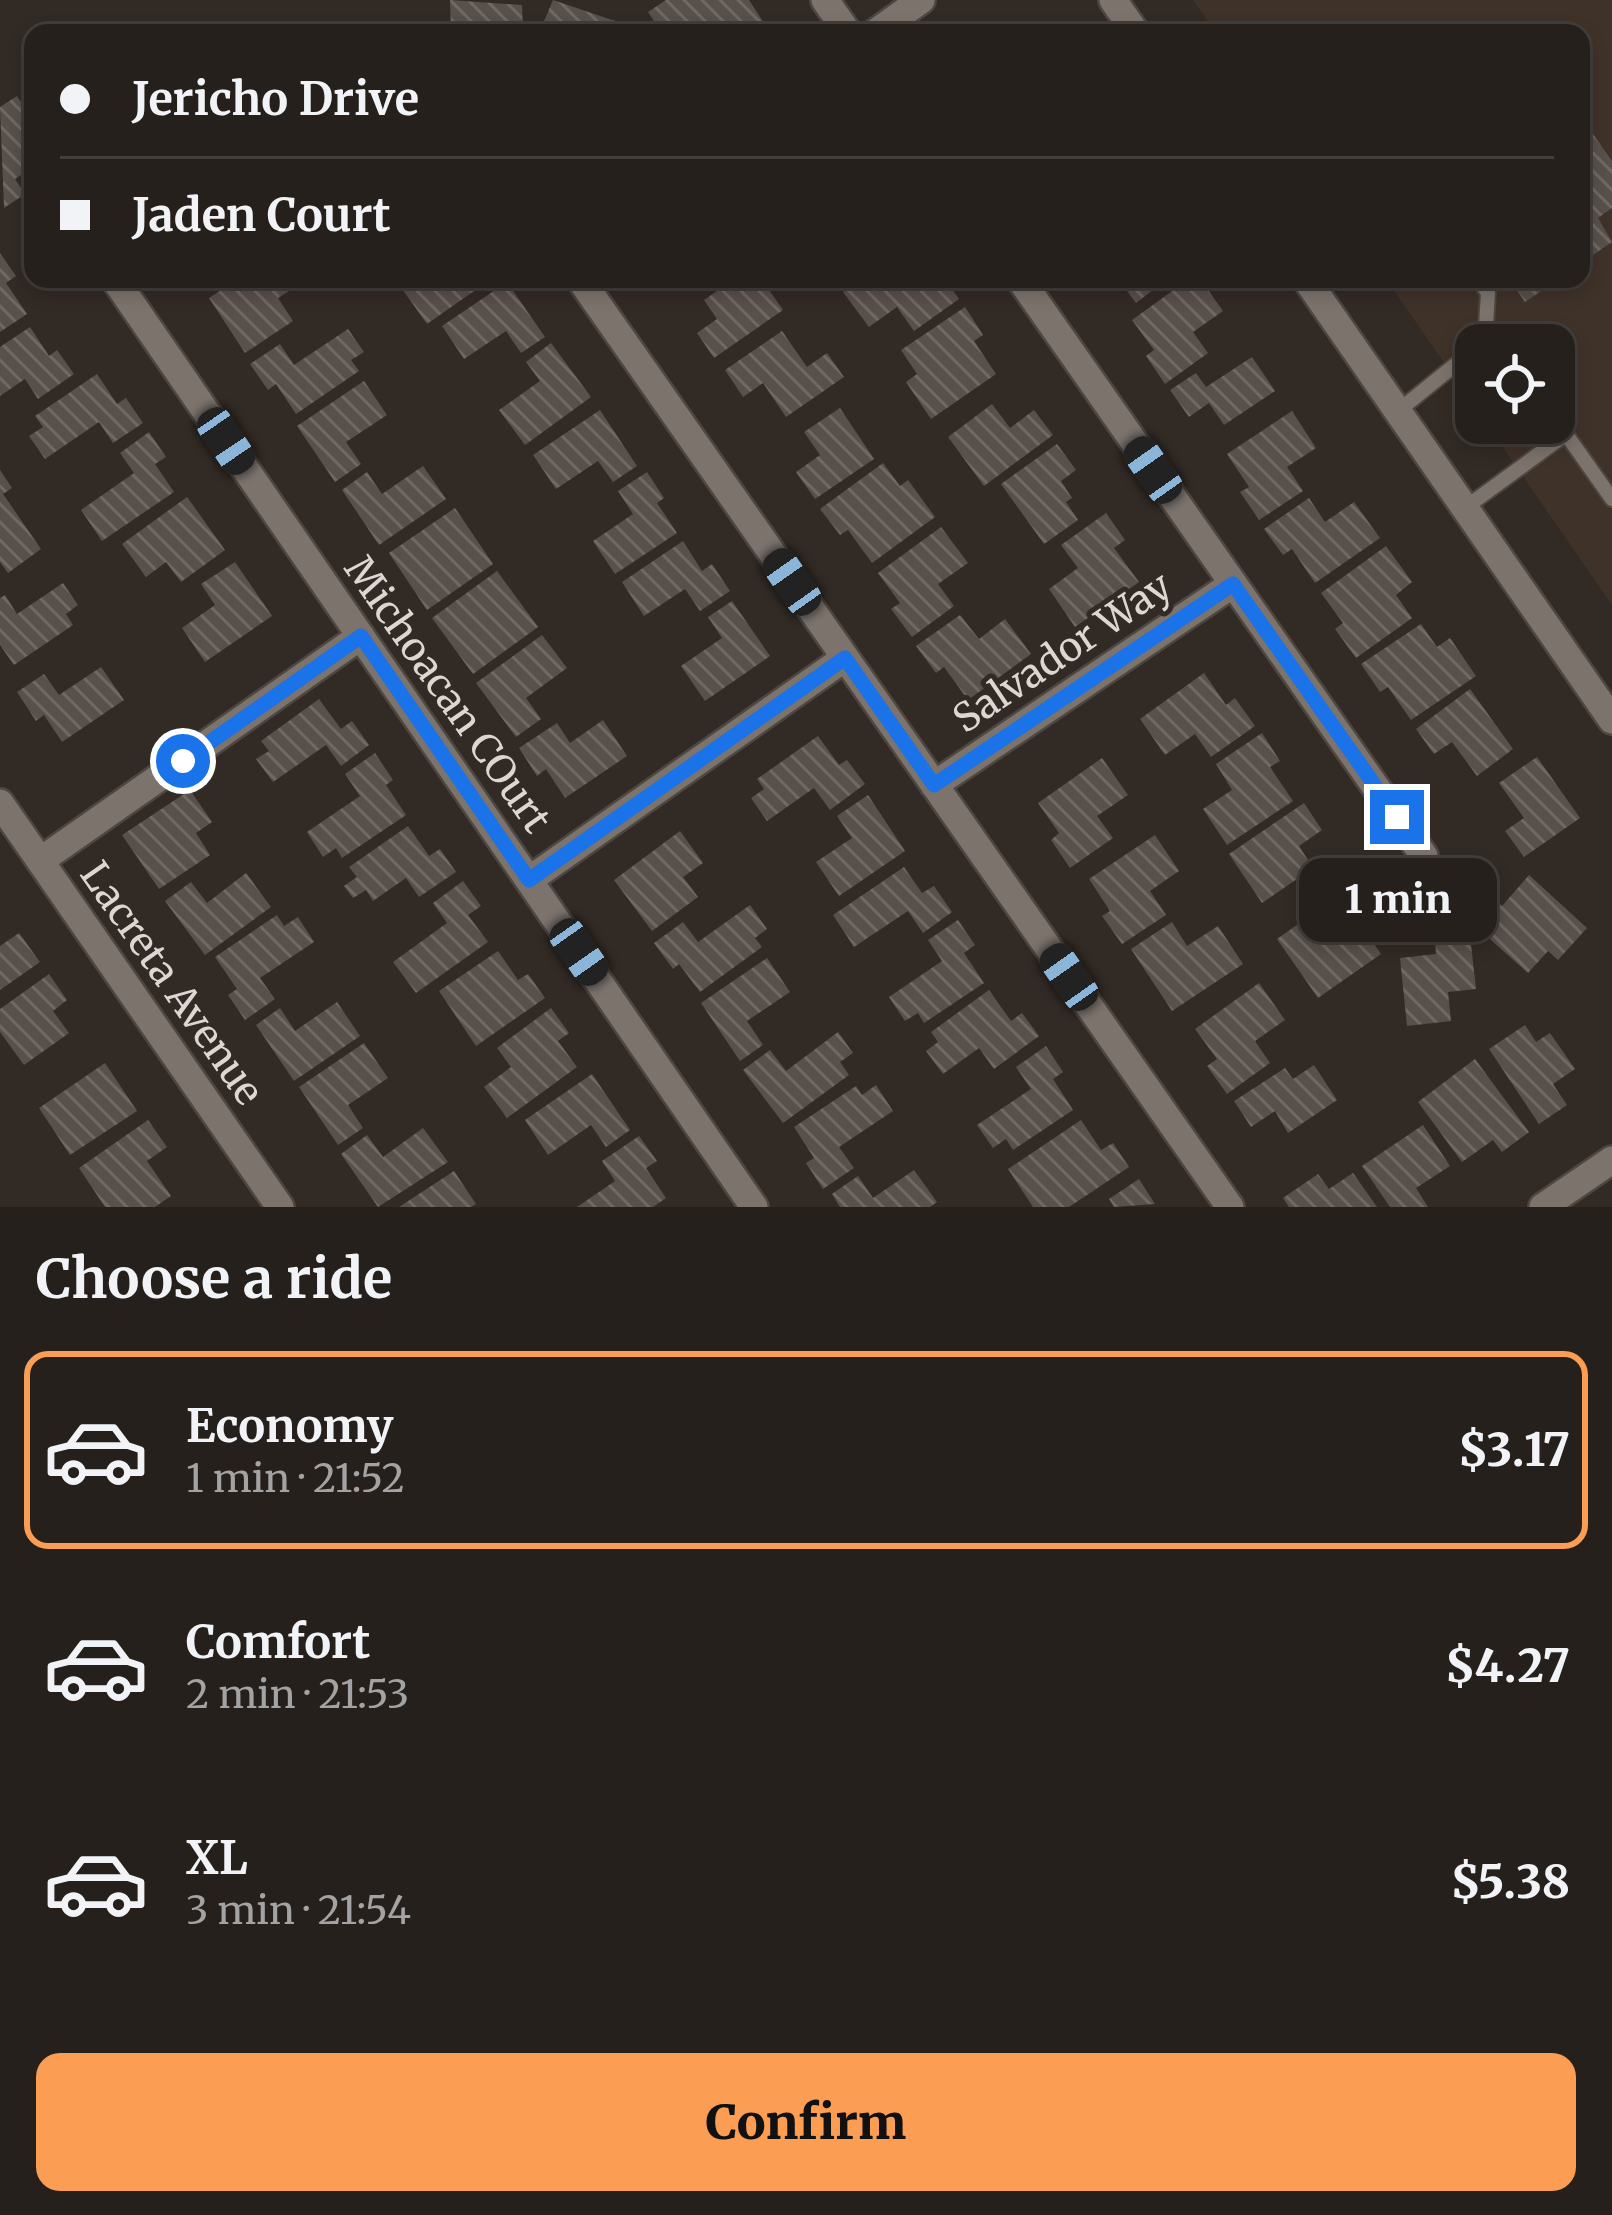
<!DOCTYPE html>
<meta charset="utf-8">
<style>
body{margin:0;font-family:Merriweather,serif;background:#2e2825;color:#f1f3f6;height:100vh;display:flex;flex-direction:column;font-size:45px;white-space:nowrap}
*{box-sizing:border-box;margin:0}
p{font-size:39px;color:#a4a3a3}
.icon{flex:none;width:66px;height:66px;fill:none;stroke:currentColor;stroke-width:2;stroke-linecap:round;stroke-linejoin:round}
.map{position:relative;height:1207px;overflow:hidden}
.sheet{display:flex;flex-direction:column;background:#26201c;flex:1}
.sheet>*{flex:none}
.top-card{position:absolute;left:24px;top:24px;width:1566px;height:264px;border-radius:24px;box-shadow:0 6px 18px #0003,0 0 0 3px #423e3b;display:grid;align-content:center;height:264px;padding:0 36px;background:#26201c}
.fabs{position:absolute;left:1455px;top:324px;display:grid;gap:24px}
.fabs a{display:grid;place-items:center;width:120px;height:120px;border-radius:24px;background:#26201c;box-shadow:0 6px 18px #0003,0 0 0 3px #423e3b;font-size:60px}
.end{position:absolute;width:54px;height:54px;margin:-27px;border:15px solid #1a73e8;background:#fff;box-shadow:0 0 0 6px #fff}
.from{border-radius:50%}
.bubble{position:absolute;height:84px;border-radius:24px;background:#26201c;box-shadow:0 6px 18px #0003,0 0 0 3px #423e3b;font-size:39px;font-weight:800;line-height:84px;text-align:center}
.car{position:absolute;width:36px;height:72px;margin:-36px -18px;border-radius:15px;box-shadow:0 0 9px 3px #0007;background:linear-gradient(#222 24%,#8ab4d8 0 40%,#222 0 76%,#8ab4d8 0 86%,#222 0)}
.top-card b{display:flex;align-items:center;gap:42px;height:114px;font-size:45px}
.top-card b+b{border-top:3px solid #423e3b}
.top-card i{width:30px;height:30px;background:#f1f3f6}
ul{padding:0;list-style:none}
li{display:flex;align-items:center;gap:36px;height:198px;margin:0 24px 18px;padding:0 12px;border:6px solid transparent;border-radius:24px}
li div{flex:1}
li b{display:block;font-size:45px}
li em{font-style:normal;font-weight:800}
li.current{border-color:#fc9d54}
li>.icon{width:108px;height:108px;stroke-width:1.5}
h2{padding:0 36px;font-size:54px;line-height:144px}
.button{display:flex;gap:24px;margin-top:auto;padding:24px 36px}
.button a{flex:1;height:138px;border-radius:24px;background:#fc9d54;color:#111;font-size:48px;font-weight:800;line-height:138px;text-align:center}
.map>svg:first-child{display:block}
.built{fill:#3f3229}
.building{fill:url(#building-back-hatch)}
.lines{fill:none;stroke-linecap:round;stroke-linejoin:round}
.lane-casing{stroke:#4d4641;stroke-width:18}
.street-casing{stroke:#4d4641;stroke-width:32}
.lane{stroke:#7c736d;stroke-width:14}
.street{stroke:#7c736d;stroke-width:27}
.route{stroke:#1a73e8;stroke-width:15}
.labels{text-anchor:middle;stroke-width:10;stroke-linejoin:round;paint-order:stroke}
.street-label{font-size:39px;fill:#ddd7d4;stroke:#322a25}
</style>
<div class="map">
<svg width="1612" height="1207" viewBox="0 0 1612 1207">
<defs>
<pattern id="building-back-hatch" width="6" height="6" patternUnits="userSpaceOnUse" patternTransform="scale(3)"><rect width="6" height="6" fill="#58504a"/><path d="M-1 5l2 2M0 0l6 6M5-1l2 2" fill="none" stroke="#706863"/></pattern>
</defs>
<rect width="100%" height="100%" fill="#322a25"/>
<!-- built -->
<path class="built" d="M1193,0H1612V605L1486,423H1554V345H1476V409L1386,279H1581V33H1216Z"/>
<!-- building -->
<path class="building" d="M450,0L522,5L523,33H451Z
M553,0L621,23L617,33H539Z
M666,0H749L764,23L749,33H662L648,12Z
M994,22L1001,33H977Z
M17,96L33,120V167L15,179L25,194L4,208L0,107Z
M1581,117L1612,161V208L1598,218L1612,242L1581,263Z
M0,253L16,276L6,283L27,314L0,332Z
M238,279H293L297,286L278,298L293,321L245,353L209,298Z
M395,279H481L484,284L427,324Z
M735,279H770L764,283L783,310L714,358L697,333L717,319L704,300Z
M862,279H945L959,299L914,331L897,307L869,327L843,292Z
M1118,279H1167L1136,303Z
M1189,279H1200L1223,311L1193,332L1208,353L1165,384L1146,356L1154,350L1132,320Z
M1509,279H1559L1525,302Z
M507,282L545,337L521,353L506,331L464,359L442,326Z
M965,307L983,335L974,341L996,374L931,419L906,382L917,374L901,350Z
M30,327L49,356L57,350L74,374L38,399L25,379L0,396V347Z
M348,329L364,352L351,360L359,371L296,414L276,384L268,390L250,364L280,344L294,365Z
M782,331L807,367L827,353L844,377L786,417L763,383L743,397L725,370Z
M551,343L591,397L525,445L499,410L540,381L526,362Z
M1252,357L1275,391L1224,425L1209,403L1189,417L1170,390L1196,373L1206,387Z
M97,374L117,404L126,398L143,423L113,443L99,422L45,459L29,436L43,427L35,416Z
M364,381L387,415L346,442L361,464L335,482L297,426Z
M992,404L1010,428L1034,410L1053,435L984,486L948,437Z
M840,408L874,459L815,499L796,472L820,455L804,432Z
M600,410L637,466L613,482L598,461L556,489L533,455Z
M1292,411L1316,448L1287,467L1303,491L1259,520L1240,492L1249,487L1227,454Z
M149,432L166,457L155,464L174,492L102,541L81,510L134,473L120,453Z
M1057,444L1076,470L1061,481L1072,498L1066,502L1078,520L1044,544L1001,484Z
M883,463L900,486L908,480L935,517L872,563L848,530L840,535L820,509Z
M423,466L446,499L379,545L342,490L367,472L382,494Z
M0,470L12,488L3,494L41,549L8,573L0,562Z
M647,472L664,498L657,503L677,533L615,574L593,541L633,514L618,491Z
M187,497L225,550L181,582L166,562L146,577L122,544Z
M1309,498L1325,522L1354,502L1380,538L1315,583L1292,549L1283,555L1264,529Z
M455,508L493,564L427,610L389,553Z
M1106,513L1125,540L1114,548L1139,582L1075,627L1049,589L1078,568L1061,545Z
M941,527L968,563L938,584L954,606L912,637L891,609L900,603L878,573Z
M683,541L702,571L712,564L730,591L700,611L685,589L644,616L622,582Z
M1386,546L1412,582L1396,595L1412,618L1356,658L1335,629L1343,623L1321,593Z
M235,562L272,616L205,662L182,628L215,605L201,584Z
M497,571L538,627L473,674L432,618Z
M63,583L78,605L66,614L73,625L14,665L0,645V598L5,595L17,614Z
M732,601L770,656L705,701L681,666L722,638L708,617Z
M960,615L979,639L1005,619L1031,654L968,700L944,667L936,673L916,646Z
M1421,624L1437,647L1450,638L1476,676L1411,720L1388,687L1380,692L1361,664Z
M542,635L567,668L526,698L541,719L516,737L476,683Z
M101,667L124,700L62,742L44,715L36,721L17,692L44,674L59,695Z
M1204,673L1226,705L1235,698L1255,726L1211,757L1195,734L1165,755L1140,719Z
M1470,689L1513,749L1477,776L1452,742L1434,754L1416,729Z
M319,699L341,729L352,721L369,745L341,766L326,745L273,782L256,759L269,751L261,741Z
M603,720L627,756L565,798L546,769L537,776L519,748L557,723L570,743Z
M1262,733L1280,761L1270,767L1293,801L1227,845L1203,809L1232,790L1216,764Z
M818,736L839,765L847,760L865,784L830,810L814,788L767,821L751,798L764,789L757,779Z
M375,753L393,780L386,785L406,815L342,858L336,848L323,857L307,832L360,796L345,774Z
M1537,757L1580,818L1524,857L1505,831L1524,818L1499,783Z
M1102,758L1128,795L1097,816L1113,838L1070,868L1051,840L1059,833L1038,803Z
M190,790L212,822L196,833L210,855L159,889L122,835Z
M868,795L905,851L839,896L816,862L852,838L837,816Z
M1304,803L1322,830L1299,846L1313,868L1262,903L1229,854Z
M408,826L429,856L440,849L456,872L419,897L406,878L373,901L366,890L353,898L344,886L357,877L349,867Z
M680,831L703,863L683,877L698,897L652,931L614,880Z
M1155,835L1179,871L1150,891L1166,915L1122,944L1102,916L1110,911L1089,879Z
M904,867L922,893L934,886L952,912L923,933L908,911L854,947L833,915Z
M246,873L271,907L205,955L165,901L191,882L207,903Z
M1529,875L1587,928L1558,960L1548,951L1528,973L1472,923L1494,899L1502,906Z
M463,881L481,906L468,915L488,942L416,993L393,962L447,923L433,903Z
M750,905L767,929L755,938L762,947L700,992L679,964L673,969L654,943L683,922L698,942Z
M1321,908L1344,941L1363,928L1381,954L1318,998L1277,939Z
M277,915L284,926L298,917L314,942L260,978L275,999L245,1020L228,995L237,989L215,957Z
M958,920L975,945L964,953L984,983L924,1023L918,1013L905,1021L889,997L942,961L928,940Z
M1172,922L1187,946L1218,926L1243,964L1172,1011L1131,949Z
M19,933L40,962L0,990V946Z
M1470,936L1476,989L1448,992L1451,1021L1407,1026L1400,958L1436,954L1435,940Z
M498,951L518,980L528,974L545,998L476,1046L439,991Z
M767,958L790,992L747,1021L763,1045L740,1061L701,1003Z
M49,974L67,1000L53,1011L69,1033L24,1065L0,1032V1009Z
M1259,983L1285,1020L1255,1041L1270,1063L1227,1094L1207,1066L1217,1059L1195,1029Z
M989,990L1011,1021L1022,1013L1039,1036L994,1069L979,1048L943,1074L926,1051L938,1042L931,1032Z
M337,1002L360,1036L294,1081L256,1025L280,1008L295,1031Z
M551,1008L569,1033L558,1041L577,1067L507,1118L484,1087L511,1067L497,1048Z
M1525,1025L1536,1042L1550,1033L1575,1069L1553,1084L1567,1105L1539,1124L1489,1049Z
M838,1032L853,1053L840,1062L849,1075L783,1123L743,1070L770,1050L786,1071Z
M364,1043L388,1078L348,1105L363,1128L338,1145L299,1087Z
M1046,1046L1063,1072L1053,1079L1073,1110L1013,1150L1006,1139L993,1148L977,1125L1031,1089L1016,1067Z
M1475,1059L1529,1132L1502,1152L1493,1140L1462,1162L1418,1102Z
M105,1063L137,1111L70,1155L39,1108Z
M1314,1065L1337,1100L1288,1133L1275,1111L1251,1127L1234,1101L1285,1068L1293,1079Z
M592,1074L630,1130L606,1147L591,1125L548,1155L525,1120Z
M876,1085L893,1111L839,1147L854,1168L823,1189L806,1163L814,1158L794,1127L856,1086L862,1095Z
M148,1120L167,1147L147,1161L171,1196L155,1207H105L79,1168Z
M1081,1120L1101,1150L1113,1143L1129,1167L1069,1207H1033L1008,1169Z
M1423,1125L1450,1166L1416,1188L1428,1207H1390L1362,1166Z
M423,1128L448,1162L378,1207L341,1154L367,1135L383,1157Z
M639,1136L657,1161L646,1168L666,1198L653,1207H577L615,1181L602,1161Z
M914,1170L937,1202L930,1207H840L832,1194L858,1176L873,1198Z
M454,1171L476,1204L471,1207H399Z
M1353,1173L1377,1207H1289L1283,1198L1318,1174L1329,1189Z
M1139,1179L1155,1204L1114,1207L1109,1199Z"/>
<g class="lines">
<!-- lane casing -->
<g class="lane-casing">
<path id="lane" d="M1478,279L1488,293L1485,340L1479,345
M1398,411L1476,348
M1465,508L1566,434L1612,499"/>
</g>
<!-- street casing -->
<g class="street-casing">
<path id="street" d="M825,0L848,33
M1113,0L1136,33
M875,33L921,0
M580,279L1230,1207
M1020,279L1424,856
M1306,279L1612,720
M118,284L754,1207
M934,785L1233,584
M0,803L280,1207
M40,861L361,636
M529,880L845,658
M1543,1207L1612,1160"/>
</g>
<!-- lane -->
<use href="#lane" class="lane"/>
<!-- street -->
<use href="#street" class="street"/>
</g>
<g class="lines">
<!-- route -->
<path class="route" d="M183,761L361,636L529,880L845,658L934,785L1233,584L1397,817"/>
</g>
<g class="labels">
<!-- street labels -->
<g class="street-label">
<text transform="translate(1062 652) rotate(-34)" y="14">Salvador Way</text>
<text transform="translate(448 694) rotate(55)" y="14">Michoacan COurt</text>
<text transform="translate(172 983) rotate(55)" y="14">Lacreta Avenue</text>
</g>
</g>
</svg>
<div class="fabs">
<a><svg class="icon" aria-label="locate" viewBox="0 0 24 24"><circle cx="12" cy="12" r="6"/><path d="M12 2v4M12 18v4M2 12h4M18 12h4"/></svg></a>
</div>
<i class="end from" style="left:183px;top:761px"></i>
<i class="end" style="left:1397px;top:817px"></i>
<div class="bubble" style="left:1299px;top:858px;width:198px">1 min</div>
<i class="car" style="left:226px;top:441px;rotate:146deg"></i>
<i class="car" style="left:1153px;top:470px;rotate:325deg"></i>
<i class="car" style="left:792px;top:582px;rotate:325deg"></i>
<i class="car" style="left:579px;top:952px;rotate:145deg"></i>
<i class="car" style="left:1069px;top:977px;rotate:325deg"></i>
<div class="top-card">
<b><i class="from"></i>Jericho Drive</b>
<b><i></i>Jaden Court</b>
</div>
</div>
<section class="sheet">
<h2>Choose a ride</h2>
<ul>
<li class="current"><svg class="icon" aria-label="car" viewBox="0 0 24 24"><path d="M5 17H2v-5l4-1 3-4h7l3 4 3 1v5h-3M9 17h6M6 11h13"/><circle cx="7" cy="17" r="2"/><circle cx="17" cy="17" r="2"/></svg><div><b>Economy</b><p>1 min · 21:52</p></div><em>$3.17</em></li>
<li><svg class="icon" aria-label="car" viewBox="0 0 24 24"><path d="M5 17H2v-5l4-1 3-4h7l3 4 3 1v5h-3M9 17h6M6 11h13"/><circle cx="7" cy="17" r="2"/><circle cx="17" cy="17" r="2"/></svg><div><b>Comfort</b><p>2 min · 21:53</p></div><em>$4.27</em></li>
<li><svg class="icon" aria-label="car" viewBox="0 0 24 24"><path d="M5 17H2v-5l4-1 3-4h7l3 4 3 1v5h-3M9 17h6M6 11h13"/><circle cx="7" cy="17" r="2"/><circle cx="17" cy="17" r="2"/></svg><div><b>XL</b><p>3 min · 21:54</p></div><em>$5.38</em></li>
</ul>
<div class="button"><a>Confirm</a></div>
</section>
